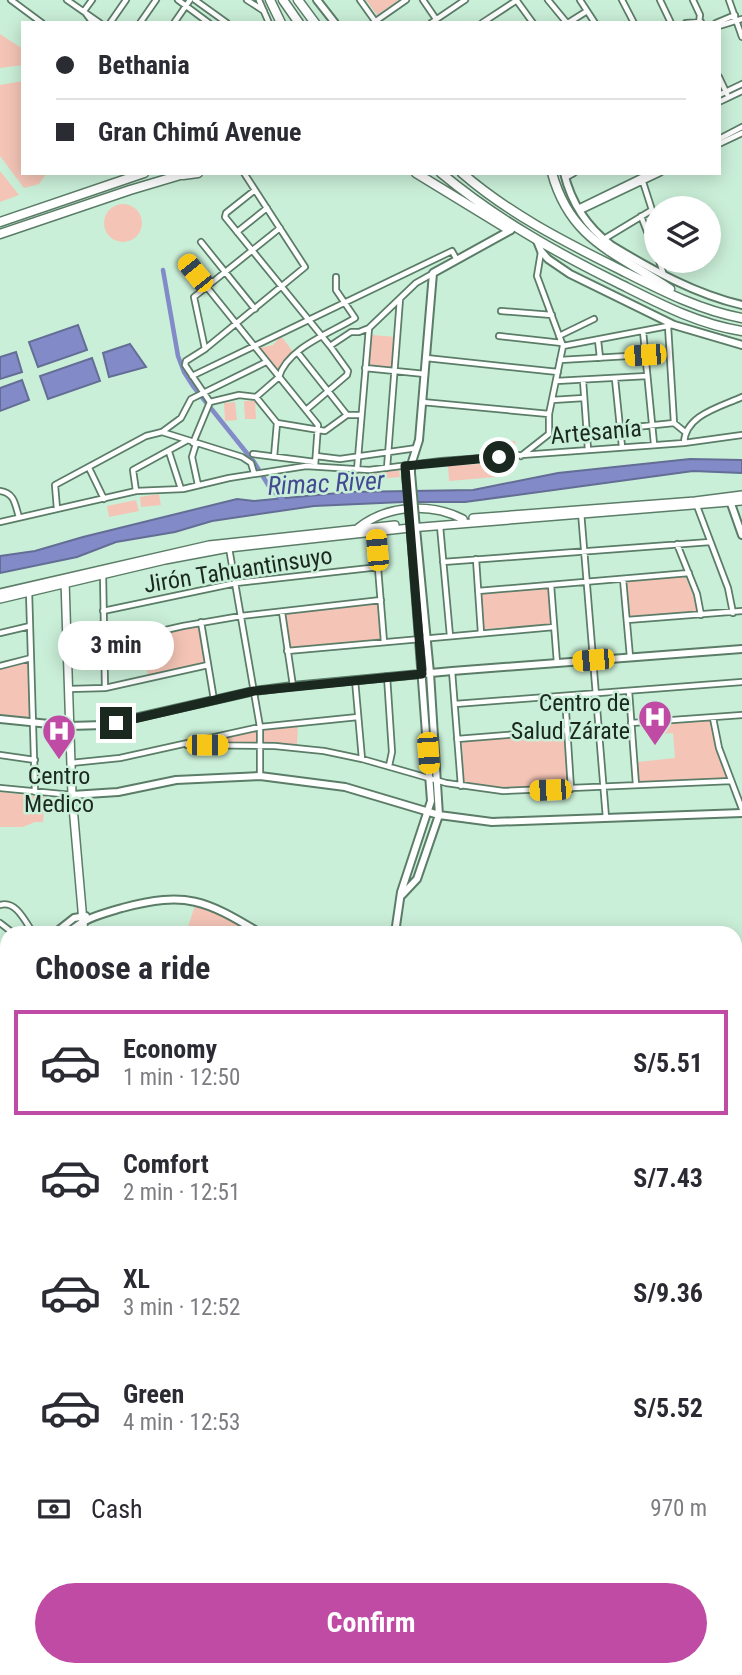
<!DOCTYPE html>
<meta charset="utf-8">
<style>
body{margin:0;font-family:"Roboto Condensed",sans-serif;background:#f7f7f7;color:#2b2b33;height:100vh;display:flex;flex-direction:column;font-size:26px;white-space:nowrap}
*{box-sizing:border-box;margin:0}
p{font-size:23px;color:#7c7c81}
.icon{flex:none;width:38px;height:38px;fill:none;stroke:currentColor;stroke-width:2;stroke-linecap:round;stroke-linejoin:round}
.map{position:relative;flex:1;overflow:hidden}
.sheet{position:absolute;left:0px;top:926px;width:742px;height:751px;display:flex;flex-direction:column;background:#fff;border-radius:21px 21px 0 0;box-shadow:0 4px 18px #0003}
.sheet>*{flex:none}
.hud{position:absolute;left:21px;top:21px;width:700px;height:154px;border-radius:0px;box-shadow:0 4px 18px #0003;display:grid;align-content:center;height:154px;padding:0 35px;background:#fff}
.tools{position:absolute;left:644px;top:196px;display:grid;gap:14px}
.tools a{display:grid;place-items:center;width:77px;height:77px;border-radius:50%;background:#fff;box-shadow:0 4px 18px #0003;font-size:35px}
.end{position:absolute;width:32px;height:32px;margin:-16px;border:9px solid #1a281f;background:#fff;box-shadow:0 0 0 4px #fff}
.from{border-radius:50%}
.bubble{position:absolute;height:49px;border-radius:24px;background:#fff;box-shadow:0 4px 18px #0003;font-size:23px;font-weight:700;line-height:49px;text-align:center}
.car{position:absolute;width:21px;height:42px;margin:-21px -10px;border-radius:9px;box-shadow:0 0 5px 2px #0007;background:linear-gradient(#f5c518 24%,#345 0 40%,#f5c518 0 76%,#345 0 86%,#f5c518 0)}
.hud b{display:flex;align-items:center;gap:24px;height:66px;font-size:26px}
.hud b+b{border-top:2px solid #e1e1e2}
.hud i{width:18px;height:18px;background:#2b2b33}
ul{padding:0;list-style:none}
li{display:flex;align-items:center;gap:21px;height:105px;margin:0 14px 10px;padding:0 21px;border:4px solid transparent;border-radius:0px}
li div{flex:1}
li b{display:block;font-size:26px}
li em{font-style:normal;font-weight:700}
li.active{border-color:#bf4ba5}
li>.icon{width:63px;height:63px;stroke-width:1.5}
h2{padding:0 35px;font-size:32px;line-height:84px}
.pay{display:flex;align-items:center;gap:18px;height:77px;padding:0 35px;font-size:26px}
.pay p{margin-inline-start:auto}
.button{display:flex;gap:14px;margin-top:auto;padding:14px 35px}
.button a{flex:1;height:80px;border-radius:42px;background:#bf4ba5;color:#fff;font-size:28px;font-weight:700;line-height:80px;text-align:center}
.map>svg:first-child{display:block}
.green{fill:#f4c5b7}
.water{fill:#828bc7;stroke:#636d95;stroke-width:2}
.lines{fill:none;stroke-linecap:round;stroke-linejoin:round}
.canal{stroke:#828bc7;stroke-width:4.5}
.street-casing{stroke:#5b7d68;stroke-width:8}
.secondary-casing{stroke:#5b7d68;stroke-width:10}
.primary-casing{stroke:#5b7d68;stroke-width:10}
.highway-casing{stroke:#5b7d68;stroke-width:11}
.street{stroke:#fff;stroke-width:4.5}
.secondary{stroke:#fff;stroke-width:6}
.primary{stroke:#fff;stroke-width:7}
.highway{stroke:#fff;stroke-width:8}
.secondary-bridge-casing{stroke:#5b7d68;stroke-width:10;stroke-linecap:butt}
.secondary-bridge{stroke:#fff;stroke-width:6}
.route{stroke:#1a281f;stroke-width:9}
.labels{text-anchor:middle;stroke-width:5;stroke-linejoin:round;paint-order:stroke}
.street-label{font-size:24px;fill:#1a281f;stroke:#caefd8}
.poi-label{font-size:24px;fill:#1a281f;stroke:#caefd8;text-anchor:end}
.water-label{font-size:26px;font-style:italic;fill:#444993;stroke:#caefd8}
</style>
<div class="map">
<svg width="742" height="1675" viewBox="0 0 742 1675">
<rect width="100%" height="100%" fill="#caefd8"/>
<!-- green -->
<path class="green" d="M366,0H397L398,1L377,15Z
M0,34L23,49V65L0,68Z
M23,81V173H47L39,184L24,188L0,156V85Z
M0,171L19,195L0,202Z
M104 223a19 19 0 1 1 38 0a19 19 0 1 1-38 0Z
M372,335L397,337L393,369L369,368Z
M281,336L295,354L277,371L259,348L273,345Z
M244,401H255L256,419H245Z
M235,402L237,420L225,421L224,403Z
M515,441L516,452L497,453V442Z
M495,463L496,477L449,481L448,466Z
M399,470L400,477L359,481V475Z
M159,494L161,505L141,507L140,497Z
M136,500L139,511L109,517L107,506Z
M685,576L697,603V613L629,618L626,582Z
M548,588L551,624L484,629L481,593Z
M379,603L382,640L289,649L285,614Z
M200,626L207,663L148,675L141,639Z
M29,662L30,718L0,714V669Z
M710,720L714,739L728,779L638,784V762L675,758L673,733L651,735L650,725Z
M298,725L297,745L263,742L262,729Z
M256,730L258,742L208,744L207,742Z
M564,733L568,786L515,789L464,785L462,742Z
M0,792L45,797L43,822H35L23,827H0Z
M195,905L229,918L230,921L244,928L241,933H186Z
M7,1320V1372L0,1369V1335Z"/>
<!-- water -->
<path class="water" d="M78,325L87,350L38,367L29,342Z
M130,344L146,367L109,377L103,353Z
M16,352L22,372L0,379V357Z
M92,358L100,381L48,399L40,376Z
M22,380L29,400L0,411V388Z
M690,459L742,460V473L693,471L465,502H403L314,506L212,521L175,532L116,542L77,557L0,573V556L35,551L83,537L237,499L254,501L349,492L473,490L558,473Z"/>
<g class="lines">
<!-- canal -->
<path class="canal" d="M163,270L178,356L184,372L193,386L254,462L270,488L284,501"/>
<!-- street casing -->
<g class="street-casing">
<path id="street" d="M11,0L42,23
M67,0L100,23
M92,0L84,11L93,23
M178,0L209,23
M195,0L227,23
M247,0L264,11
M259,0L269,23
M360,0L375,21
M423,0L436,19
M548,0L567,23
M580,0L595,23
M622,0L634,23
M660,0L671,23
M693,0L700,15L699,23
M729,0L742,37
M517,1L533,23
M110,23L126,0
M140,23L156,0
M174,23L190,0
M373,23L406,0
M431,23L465,0
M482,23L517,0
M568,23L587,11
M686,23L701,22
M716,23L735,15
M719,26L742,19
M719,77L727,94
M719,95L742,84
M719,102L742,91
M719,139L742,127
M719,144L742,133
M565,178L574,173
M255,190L226,213L225,217L330,346L348,371L347,375L306,410
M578,208L650,173
M580,211L660,173
M641,216L656,255
M237,232L267,208
M604,239L652,210L643,182
M201,242L255,309
M185,260L318,425L315,466
M659,261L664,275
M501,311L552,315
M668,326L674,423L685,432
M643,331L654,444
M499,336L562,343
M559,336L594,319
M598,340L600,358
M330,346L351,332H359L369,328L416,283L432,274
M563,346L673,325
M205,349L194,297L280,228
M298,353L347,415
M426,358L558,372
M560,360L645,355
M365,368L425,374
M192,376L452,251L457,260
M615,379L622,447
M583,380L588,450
M556,381L647,376
M256,397L279,377C287,348 331,333 355,318L336,290V277
M552,400L584,398
M210,402L185,365L186,361L205,349L305,267L244,173
M422,402L549,414
M162,432L242,457L251,463L254,473
M587,432L674,423
M193,443L210,402L239,395L256,397L277,423L325,431L347,415H361
M684,443C685,415 720,407 742,397
M196,444L192,457L198,485
M169,452L181,489
M253,454L315,462
M316,456L340,459L417,448
M521,456L549,434V414L563,346L537,276L541,252
M274,457L277,423
M89,468L104,499
M387,468L400,299
M357,470L369,328
M0,491C15,493 15,505 19,517
M136,491L133,470L186,441
M697,506L728,588L733,613
M57,509L55,485L146,436L162,432L181,418L191,399L266,362
M581,512L606,818
M0,522L136,491L183,489L229,478L306,466L369,470L441,461L684,443L742,435
M440,526L450,636
M375,531L384,642
M677,544L697,594L701,615
M229,548L260,727V776
M476,559L481,633
M443,562L710,542
M103,573L105,688
M623,579L630,657
M551,585L557,663
M29,591L35,792
M478,591L689,573
M103,611L236,583L379,567
M282,612L293,686
M627,620L742,611
M201,622L214,700
M0,633L30,626
M104,644L183,626L241,616L381,600
M287,651L554,627
M0,666L31,658
M452,671L461,786
M387,676L392,752L389,766
M355,680L362,759
M69,689L105,688L208,665
M629,691L636,785
M565,696L571,789
M455,704L742,682
M713,718L719,748L742,809
M631,723L742,715
M457,739L567,730
M187,745L275,746L324,751L362,759L446,783L503,791L731,781
M0,755L35,760
M71,763L120,758L260,727L358,717
M0,788L72,795
M0,905C16,900 25,921 33,933
M0,923L13,933
M0,961L7,966
M0,1080L7,1063
M0,1158L7,1143
M0,1180L7,1183
M741,1221V1324
M0,1242L6,1229
M0,1328L7,1311
M735,1359L742,1358
M0,1371L7,1374
M0,1380L7,1383
M735,1394L742,1393
M0,1407L7,1400
M735,1420L742,1419
M0,1447L7,1442
M0,1487L7,1481
M1,1539L7,1548
M735,1545L742,1550
M0,1581L7,1576
M735,1585L742,1587
M0,1623L7,1618
M32,1670L33,1675
M676,1670L680,1675"/>
</g>
<!-- secondary casing -->
<g class="secondary-casing">
<path id="secondary" d="M317,0L335,23
M564,173C571,202 587,227 611,245C652,270 695,294 742,305
M537,241L541,251L548,259L570,274L674,325L742,345
M411,473V465L419,440L433,273L511,230
M729,498L742,535
M0,719L69,726L104,725L254,691L293,686L452,671L742,649
M72,795L118,792L176,780L260,776L345,787L439,815L492,822L742,813
M402,895L417,879L439,815L430,673L415,518
M55,933L74,918L86,916
M68,933C84,918 102,914 122,908C187,891 205,900 260,933
M395,933L401,892L431,801L410,519
M0,983L7,974
M0,1000L7,990
M735,1008H742
M735,1456L742,1455
M735,1466H742
M0,1530L7,1525
M0,1540L7,1535"/>
</g>
<!-- primary casing -->
<g class="primary-casing">
<path id="primary" d="M473,518L695,501L742,495
M358,528C387,505 430,502 463,519
M65,581L72,795L84,933
M0,593L209,545L395,525
M0,599L165,560L229,548L410,528L742,501
M735,1176H742
M735,1183H742"/>
</g>
<!-- highway casing -->
<g class="highway-casing">
<path id="highway" d="M270,0L281,23
M283,0L299,23
M298,0L315,23
M416,173L506,228
M441,173C495,218 555,252 618,283C658,303 697,324 742,331
M462,173C508,213 563,241 617,268C657,288 698,310 742,318
M552,173C571,242 618,253 670,289
M183,175L198,173
M0,222L144,173
M0,234L130,190L187,173"/>
</g>
<!-- street -->
<use href="#street" class="street"/>
<!-- secondary -->
<use href="#secondary" class="secondary"/>
<!-- primary -->
<use href="#primary" class="primary"/>
<!-- highway -->
<use href="#highway" class="highway"/>
<!-- secondary-bridge casing -->
<g class="secondary-bridge-casing">
<path id="secondary-bridge" d="M411,473L415,518
M406,474L410,519"/>
</g>
<!-- secondary-bridge -->
<use href="#secondary-bridge" class="secondary-bridge"/>
</g>
<g class="lines">
<!-- route -->
<path class="route" d="M116,723L254,691L422,674L405,466L499,457"/>
</g>
<!-- icons -->
<defs>
<g id="hospital-pin" transform="scale(1.75)"><path d="M0 17L-7.5 6A9.5 9.5 0 1 1 7.5 6Z" fill="#bf4ba5" stroke="#caefd8"/><path d="M-5-5h3v3.5h4V-5h3V5h-3V1.5h-4V5h-3Z" fill="#fff"/></g>
</defs>
<g fill-rule="evenodd">
<use href="#hospital-pin" x="655" y="717"/>
<use href="#hospital-pin" x="59" y="731"/>
</g>
<g class="labels">
<!-- street labels -->
<g class="street-label">
<text transform="translate(596 432) rotate(-5)" y="8">Artesanía</text>
<text transform="translate(238 570) rotate(-9)" y="8">Jirón Tahuantinsuyo</text>
</g>
<!-- poi labels -->
<g class="poi-label">
<text x="630" y="711">Centro de<tspan x="630" dy="28">Salud Zárate</tspan></text>
<text x="59" y="784" text-anchor="middle">Centro<tspan x="59" dy="28">Medico</tspan></text>
</g>
<!-- water labels -->
<g class="water-label">
<text transform="translate(326 483) rotate(-3)" y="9">Rimac River</text>
</g>
</g>
</svg>
<div class="tools">
<a><svg class="icon" aria-label="layers" viewBox="0 0 24 24"><path d="M12 4l9 5-9 5-9-5zM3 14l9 5 9-5"/></svg></a>
</div>
<i class="end from" style="left:499px;top:457px"></i>
<i class="end" style="left:116px;top:723px"></i>
<div class="bubble" style="left:58px;top:621px;width:116px">3 min</div>
<i class="car" style="left:195px;top:273px;rotate:321deg"></i>
<i class="car" style="left:645px;top:355px;rotate:266deg"></i>
<i class="car" style="left:377px;top:550px;rotate:355deg"></i>
<i class="car" style="left:593px;top:660px;rotate:265deg"></i>
<i class="car" style="left:207px;top:745px;rotate:90deg"></i>
<i class="car" style="left:428px;top:753px;rotate:176deg"></i>
<i class="car" style="left:550px;top:790px;rotate:268deg"></i>
<div class="hud">
<b><i class="from"></i>Bethania</b>
<b><i></i>Gran Chimú Avenue</b>
</div>
<section class="sheet">
<h2>Choose a ride</h2>
<ul>
<li class="active"><svg class="icon" aria-label="car" viewBox="0 0 24 24"><path d="M5 17H2v-5l4-1 3-4h7l3 4 3 1v5h-3M9 17h6M6 11h13"/><circle cx="7" cy="17" r="2"/><circle cx="17" cy="17" r="2"/></svg><div><b>Economy</b><p>1 min · 12:50</p></div><em>S/5.51</em></li>
<li><svg class="icon" aria-label="car" viewBox="0 0 24 24"><path d="M5 17H2v-5l4-1 3-4h7l3 4 3 1v5h-3M9 17h6M6 11h13"/><circle cx="7" cy="17" r="2"/><circle cx="17" cy="17" r="2"/></svg><div><b>Comfort</b><p>2 min · 12:51</p></div><em>S/7.43</em></li>
<li><svg class="icon" aria-label="car" viewBox="0 0 24 24"><path d="M5 17H2v-5l4-1 3-4h7l3 4 3 1v5h-3M9 17h6M6 11h13"/><circle cx="7" cy="17" r="2"/><circle cx="17" cy="17" r="2"/></svg><div><b>XL</b><p>3 min · 12:52</p></div><em>S/9.36</em></li>
<li><svg class="icon" aria-label="car" viewBox="0 0 24 24"><path d="M5 17H2v-5l4-1 3-4h7l3 4 3 1v5h-3M9 17h6M6 11h13"/><circle cx="7" cy="17" r="2"/><circle cx="17" cy="17" r="2"/></svg><div><b>Green</b><p>4 min · 12:53</p></div><em>S/5.52</em></li>
</ul>
<div class="pay"><svg class="icon" aria-label="cash" viewBox="0 0 24 24"><path d="M3 7h18v10H3z"/><circle cx="12" cy="12" r="2"/></svg>Cash<p>970 m</p></div>
<div class="button"><a>Confirm</a></div>
</section>
</div>
